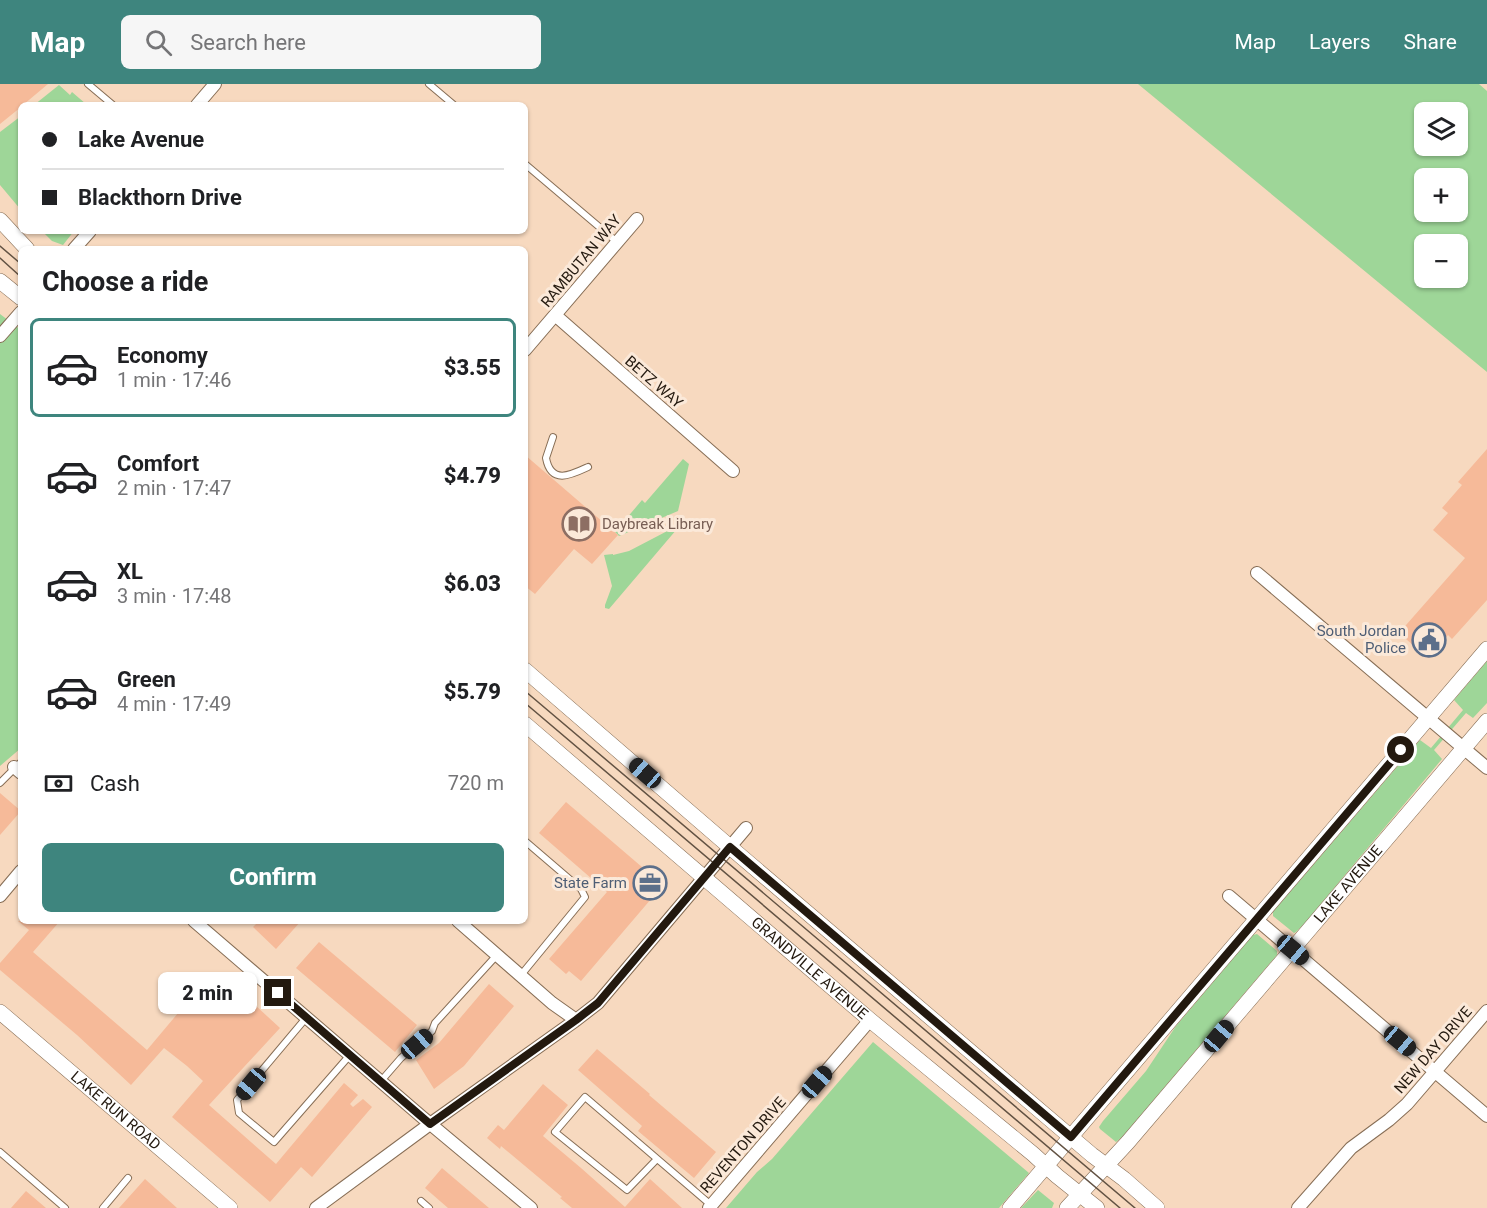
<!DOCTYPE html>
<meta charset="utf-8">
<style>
body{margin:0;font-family:Roboto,sans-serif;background:#f6f6f6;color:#202124;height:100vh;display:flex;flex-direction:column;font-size:22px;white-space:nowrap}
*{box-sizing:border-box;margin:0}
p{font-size:20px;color:#757577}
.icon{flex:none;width:33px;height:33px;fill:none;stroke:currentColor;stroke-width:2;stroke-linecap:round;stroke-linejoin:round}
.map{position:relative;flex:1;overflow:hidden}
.drawer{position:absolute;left:18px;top:162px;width:510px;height:678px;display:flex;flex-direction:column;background:#fff;border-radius:9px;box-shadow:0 2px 4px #0004}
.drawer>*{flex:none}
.top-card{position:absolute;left:18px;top:18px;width:510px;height:132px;border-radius:9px;box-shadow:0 2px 4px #0004;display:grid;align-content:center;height:132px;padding:0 24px;background:#fff}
.buttons{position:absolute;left:1414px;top:18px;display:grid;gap:12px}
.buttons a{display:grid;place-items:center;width:54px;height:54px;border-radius:9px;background:#fff;box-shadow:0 2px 4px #0004;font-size:30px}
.end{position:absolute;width:27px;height:27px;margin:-14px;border:8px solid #23190f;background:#fff;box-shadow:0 0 0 3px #fff}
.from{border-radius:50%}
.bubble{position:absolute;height:42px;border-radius:9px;background:#fff;box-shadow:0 2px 4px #0004;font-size:20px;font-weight:800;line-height:42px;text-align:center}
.car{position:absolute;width:18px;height:36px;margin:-18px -9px;border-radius:8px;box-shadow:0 0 4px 2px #0007;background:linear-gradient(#222 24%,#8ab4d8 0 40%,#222 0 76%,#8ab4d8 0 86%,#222 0)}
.top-card b{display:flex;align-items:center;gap:21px;height:57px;font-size:22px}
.top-card b+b{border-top:2px solid #e0e0e0}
.top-card i{width:15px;height:15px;background:#202124}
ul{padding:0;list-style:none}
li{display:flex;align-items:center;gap:18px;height:99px;margin:0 12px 9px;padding:0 12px;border:3px solid transparent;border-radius:9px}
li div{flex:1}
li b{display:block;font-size:22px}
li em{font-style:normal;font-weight:800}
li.on{border-color:#3e857e}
li>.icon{width:54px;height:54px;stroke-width:1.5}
h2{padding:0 24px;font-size:27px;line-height:72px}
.pay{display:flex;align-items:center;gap:15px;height:66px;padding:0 24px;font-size:22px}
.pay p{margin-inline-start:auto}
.button{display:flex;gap:12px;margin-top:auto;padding:12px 24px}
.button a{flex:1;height:69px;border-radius:9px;background:#3e857e;color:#fff;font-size:24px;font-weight:800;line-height:69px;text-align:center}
header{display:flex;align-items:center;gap:36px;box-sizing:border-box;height:84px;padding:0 30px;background:#3e857e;color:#fff}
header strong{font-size:28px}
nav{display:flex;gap:33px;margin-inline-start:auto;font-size:21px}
.search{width:420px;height:54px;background:#f6f6f6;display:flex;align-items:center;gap:15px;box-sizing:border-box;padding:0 21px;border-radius:9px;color:#757577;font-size:22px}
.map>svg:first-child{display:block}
.green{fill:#9ed698;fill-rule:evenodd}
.building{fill:#f6ba99}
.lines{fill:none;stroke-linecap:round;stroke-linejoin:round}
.service-casing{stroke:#876e56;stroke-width:8}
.minor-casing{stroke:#876e56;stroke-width:14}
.tertiary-casing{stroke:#876e56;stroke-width:16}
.service{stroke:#fff;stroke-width:6}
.minor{stroke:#fff;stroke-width:12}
.tertiary{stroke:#fff;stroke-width:15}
.tram{stroke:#625243;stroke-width:1.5}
.route{stroke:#23190f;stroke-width:8}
.labels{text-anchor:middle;stroke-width:6;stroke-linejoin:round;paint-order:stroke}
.street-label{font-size:15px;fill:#23190f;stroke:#fbe9d9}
.education-label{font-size:15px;fill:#785e54;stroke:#fbe9d9;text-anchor:start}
.service-label{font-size:15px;fill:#4e5e75;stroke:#fbe9d9;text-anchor:end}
</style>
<header>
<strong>Map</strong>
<div class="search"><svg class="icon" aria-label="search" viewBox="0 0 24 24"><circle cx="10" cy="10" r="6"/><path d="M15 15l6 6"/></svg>Search here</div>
<nav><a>Map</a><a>Layers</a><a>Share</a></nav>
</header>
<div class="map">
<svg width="1487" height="1124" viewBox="0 0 1487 1124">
<rect width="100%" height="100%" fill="#f7d9bf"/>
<!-- green -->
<path class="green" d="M1138,0H1479L1487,7V288ZM1458,28V62H1425V28ZM1425,94H1458V128H1425ZM1458,160V194H1425V160Z
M59,1L70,11L72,8L86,20L88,18L92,21H34Z
M21,32V126L0,101V48Z
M42,147H74L63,161L52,157Z
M0,230L21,246V664L0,682Z
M683,375L689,380L678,427L619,452L615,448L642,416L645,419Z
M675,443L677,445L609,525L605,524V521L612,502L604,471L613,470V471L629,467Z
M1487,577V619L1473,634L1466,629L1434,666L1442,675L1304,840L1296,848L1294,849L1273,832V828L1420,656L1431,664L1463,626L1454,616Z
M1257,850L1277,867V871L1122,1053L1116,1058L1100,1045L1099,1043L1103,1037L1146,987L1176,942L1253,851Z
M873,958L1029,1089L999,1124H726L757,1088L772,1075Z
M1038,1106L1054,1119L1052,1124H1021Z"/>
<!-- building -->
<path class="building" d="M0,0H48L23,21H21V23L0,40Z
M1487,365V516L1452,555L1448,551L1428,574L1399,549L1465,474L1433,446L1448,429L1442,424L1462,401L1458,398Z
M525,371L618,451L592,480L574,465L535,510L525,502Z
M0,709L21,727L0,751Z
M566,718L663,801L581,897L569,887L566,890L549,875L607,808L539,749Z
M18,837H60L33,868L147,966L210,891L252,925L255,921L280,944L209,1021L276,1080L344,999L358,1011L350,1020L353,1023L363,1015L372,1023L312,1093L301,1083L270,1118L172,1033L203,997L187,982L164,964L131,1001L77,951L0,886V879L29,846Z
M259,837H301L276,865L253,843Z
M319,858L417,941L395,968L296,884Z
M489,900L514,922L464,982L434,1005L416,976L439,959Z
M597,965L650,1010L649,1011L716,1068L694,1094L638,1047L642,1042L578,986Z
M543,1000L568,1021L543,1052L581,1084L625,1123L650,1095L682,1124H572L560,1114L562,1113L501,1062L500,1065L487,1054L498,1041L504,1046Z
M442,1084L489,1124H448L425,1104Z
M145,1095L177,1124H119Z
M26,1107L46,1124H11Z"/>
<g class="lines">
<!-- service casing -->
<g class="service-casing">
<path id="service" d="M88,0L113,21
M429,0L454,21
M525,80L617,158
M553,353L546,374C551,401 571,391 588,383
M0,699L21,678
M521,891L585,813L581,805L525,757
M306,934L237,1016L239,1029L274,1058L350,971
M381,997L401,974L432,947L435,939L497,871
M0,1068L65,1124
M657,1075L627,1106L555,1048L585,1013L711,1121
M421,1117L429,1124
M103,1124L128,1094"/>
</g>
<!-- minor casing -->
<g class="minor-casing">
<path id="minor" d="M197,21L215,0
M74,165L90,147
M555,231L733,387
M0,252L21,228
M525,266L637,135
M1257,489L1487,684
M14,683L21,689
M0,812L21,787
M1229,812L1487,1032
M194,837L422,1033L531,1124
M458,837L552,919L576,936
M316,1124L430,1040L576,936L598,919L746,744
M709,1124L870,936
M1298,1124L1351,1064L1389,1036L1407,1020L1487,927"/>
</g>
<!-- tertiary casing -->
<g class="tertiary-casing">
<g id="tertiary">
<path d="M0,136L27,165"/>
<path d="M0,197L21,214"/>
<path d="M525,586L730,763L1092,1071L1124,1095L1157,1124"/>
<path id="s1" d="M525,640L870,936L1033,1070L1057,1092L1097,1124"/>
<path id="s2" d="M0,928L230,1124"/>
<path d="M1010,1124L1487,565"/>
<path id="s3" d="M1067,1124L1128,1058L1487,637"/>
</g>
</g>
<!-- service -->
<use href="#service" class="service"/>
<!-- minor -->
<use href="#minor" class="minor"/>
<!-- tertiary -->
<use href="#tertiary" class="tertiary"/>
<!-- tram -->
<path class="tram" d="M0,162L21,180
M0,174L21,193
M525,607L1135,1124
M525,619L1120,1124"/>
</g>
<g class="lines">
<!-- route -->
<path class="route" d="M278,909L430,1040L576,936L598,919L730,763L1071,1053L1401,666"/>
</g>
<!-- icons -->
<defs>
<g id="library-ring" transform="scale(1.725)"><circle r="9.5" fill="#fbe9d9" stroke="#8d6e63" stroke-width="1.5"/><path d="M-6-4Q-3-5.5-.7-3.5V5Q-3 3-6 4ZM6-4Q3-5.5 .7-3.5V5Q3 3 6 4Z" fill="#8d6e63"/></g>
<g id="civic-ring" transform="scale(1.725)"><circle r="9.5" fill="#fbe9d9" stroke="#5c6f8a" stroke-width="1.5"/><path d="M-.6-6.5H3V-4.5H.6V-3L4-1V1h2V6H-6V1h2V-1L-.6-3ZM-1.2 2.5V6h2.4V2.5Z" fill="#5c6f8a"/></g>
<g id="office-ring" transform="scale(1.725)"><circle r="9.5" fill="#fbe9d9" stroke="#5c6f8a" stroke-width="1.5"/><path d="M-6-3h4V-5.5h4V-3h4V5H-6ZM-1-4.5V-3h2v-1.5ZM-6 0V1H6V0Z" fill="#5c6f8a"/></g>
</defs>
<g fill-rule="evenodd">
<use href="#library-ring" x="579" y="440"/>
<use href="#civic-ring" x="1429" y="556"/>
<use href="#office-ring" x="650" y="799"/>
</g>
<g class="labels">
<!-- street labels -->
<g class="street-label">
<text transform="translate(581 177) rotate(-50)" y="5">RAMBUTAN WAY</text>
<text transform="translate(654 298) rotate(41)" y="5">BETZ WAY</text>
<text dy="5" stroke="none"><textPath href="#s3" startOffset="429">LAKE AVENUE</textPath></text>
<text dy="5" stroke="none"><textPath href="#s1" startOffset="375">GRANDVILLE AVENUE</textPath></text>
<text transform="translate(1433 966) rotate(-49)" y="5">NEW DAY DRIVE</text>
<text dy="5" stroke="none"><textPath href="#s2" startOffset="152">LAKE RUN ROAD</textPath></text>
<text transform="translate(743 1061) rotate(-49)" y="5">REVENTON DRIVE</text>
</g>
<!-- education labels -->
<g class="education-label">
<text x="602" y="445">Daybreak Library</text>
</g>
<!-- service labels -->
<g class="service-label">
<text x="1406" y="552">South Jordan<tspan x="1406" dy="17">Police</tspan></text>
<text x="627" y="804">State Farm</text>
</g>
</g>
</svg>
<div class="buttons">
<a><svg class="icon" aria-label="layers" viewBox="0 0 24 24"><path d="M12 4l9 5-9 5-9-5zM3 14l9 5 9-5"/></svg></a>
<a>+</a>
<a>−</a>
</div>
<i class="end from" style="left:1401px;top:666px"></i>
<i class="end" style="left:278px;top:909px"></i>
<div class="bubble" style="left:158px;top:888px;width:99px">2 min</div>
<i class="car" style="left:645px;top:689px;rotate:311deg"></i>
<i class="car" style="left:1293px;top:866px;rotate:130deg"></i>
<i class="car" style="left:1219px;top:952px;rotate:40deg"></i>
<i class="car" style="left:1400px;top:957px;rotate:130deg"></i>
<i class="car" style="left:417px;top:960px;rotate:49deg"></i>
<i class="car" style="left:817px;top:998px;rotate:41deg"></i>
<i class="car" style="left:251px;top:1000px;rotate:220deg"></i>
<div class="top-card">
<b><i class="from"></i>Lake Avenue</b>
<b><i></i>Blackthorn Drive</b>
</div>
<section class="drawer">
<h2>Choose a ride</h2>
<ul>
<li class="on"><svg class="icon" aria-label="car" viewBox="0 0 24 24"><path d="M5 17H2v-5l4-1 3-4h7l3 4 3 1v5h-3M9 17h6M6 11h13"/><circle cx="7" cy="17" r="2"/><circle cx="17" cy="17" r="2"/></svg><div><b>Economy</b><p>1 min · 17:46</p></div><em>$3.55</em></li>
<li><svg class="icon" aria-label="car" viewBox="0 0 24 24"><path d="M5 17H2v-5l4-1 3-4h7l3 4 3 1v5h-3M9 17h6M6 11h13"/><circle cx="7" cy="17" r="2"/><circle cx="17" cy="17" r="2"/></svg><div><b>Comfort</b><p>2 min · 17:47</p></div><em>$4.79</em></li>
<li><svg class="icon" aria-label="car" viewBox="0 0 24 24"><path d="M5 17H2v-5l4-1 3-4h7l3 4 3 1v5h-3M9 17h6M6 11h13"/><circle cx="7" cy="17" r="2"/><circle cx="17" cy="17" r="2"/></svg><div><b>XL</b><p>3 min · 17:48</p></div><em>$6.03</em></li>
<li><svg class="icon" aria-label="car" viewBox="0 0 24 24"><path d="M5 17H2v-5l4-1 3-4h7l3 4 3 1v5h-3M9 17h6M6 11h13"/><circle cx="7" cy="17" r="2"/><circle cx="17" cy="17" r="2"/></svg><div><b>Green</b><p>4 min · 17:49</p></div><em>$5.79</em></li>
</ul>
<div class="pay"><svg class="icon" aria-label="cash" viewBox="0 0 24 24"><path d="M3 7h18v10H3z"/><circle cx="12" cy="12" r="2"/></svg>Cash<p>720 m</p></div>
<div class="button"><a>Confirm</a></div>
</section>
</div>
